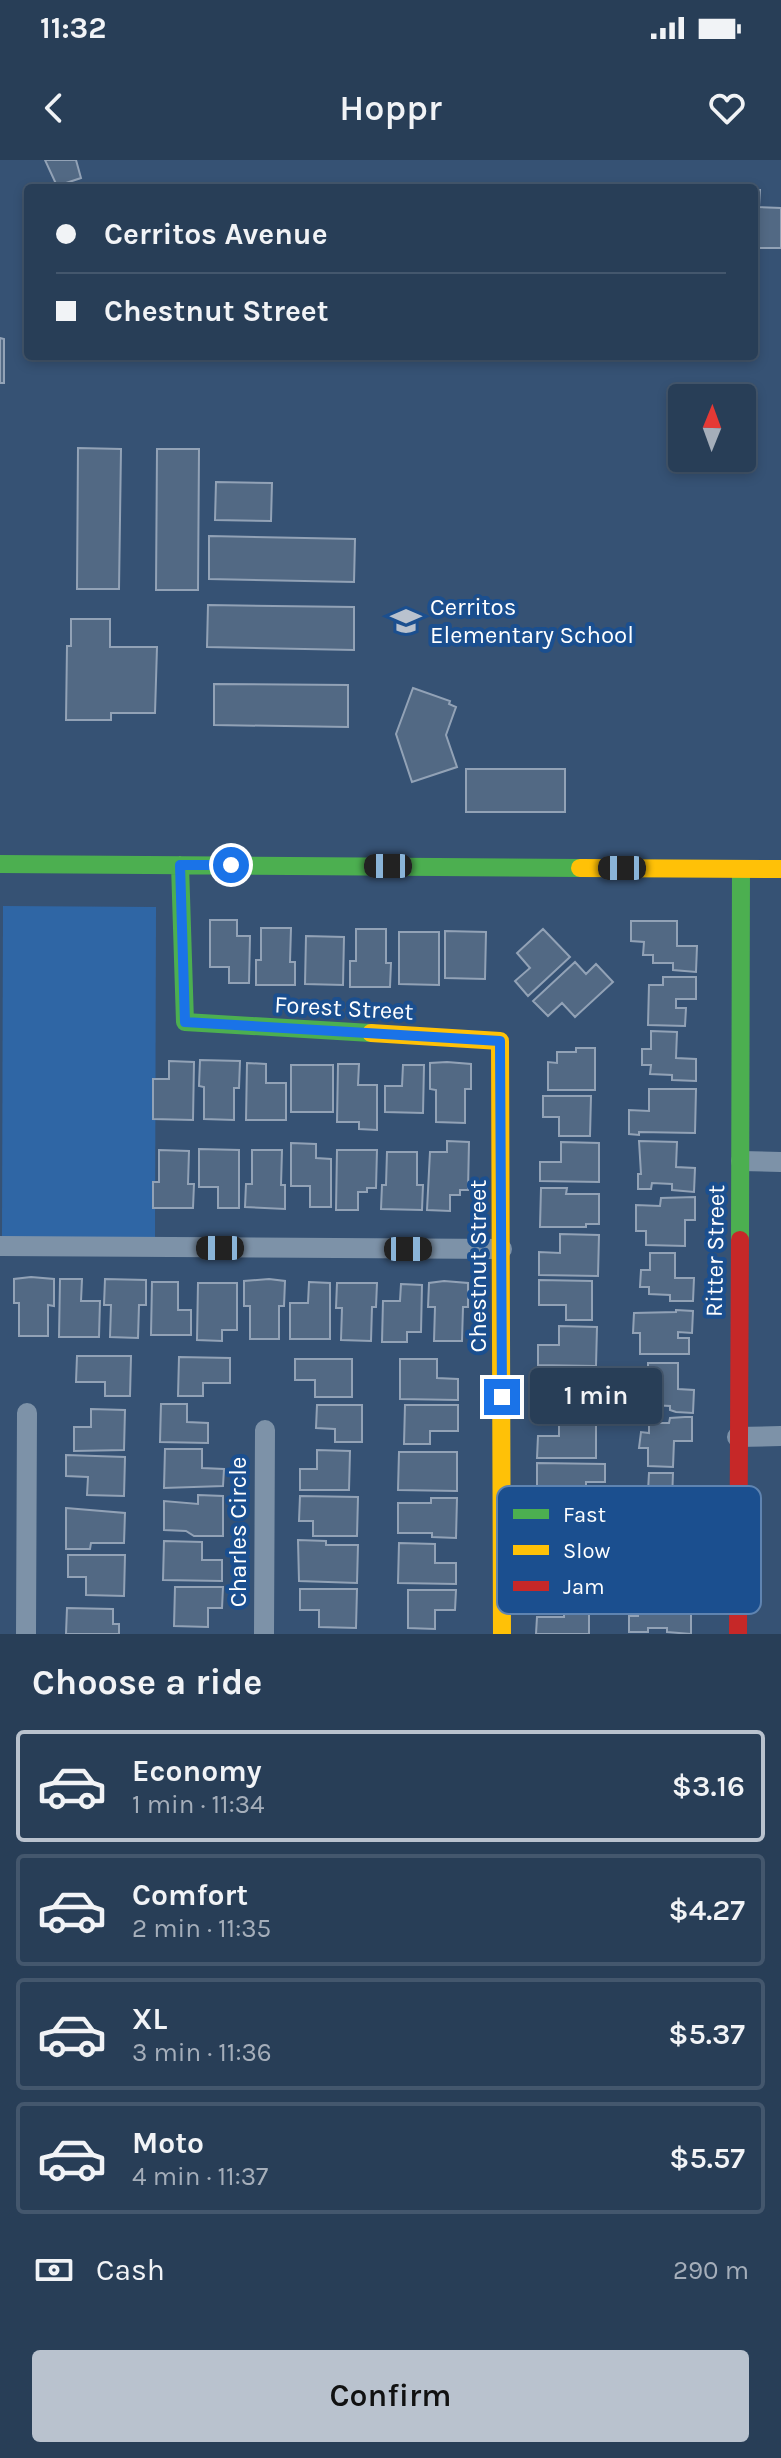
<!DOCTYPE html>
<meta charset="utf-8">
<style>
body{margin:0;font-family:Karla,sans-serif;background:#30455d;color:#f1f3f6;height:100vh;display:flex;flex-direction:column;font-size:30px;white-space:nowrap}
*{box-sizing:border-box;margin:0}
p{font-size:26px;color:#a5aeba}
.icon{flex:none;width:44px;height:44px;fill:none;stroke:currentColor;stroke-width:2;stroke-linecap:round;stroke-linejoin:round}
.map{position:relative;height:1474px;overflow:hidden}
.side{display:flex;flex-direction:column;background:#283e57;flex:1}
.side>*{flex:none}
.guide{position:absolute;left:24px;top:24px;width:734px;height:176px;border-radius:8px;box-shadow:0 4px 12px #0003,0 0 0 2px #44576d;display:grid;align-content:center;height:176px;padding:0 32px;background:#283e57}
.needle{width:52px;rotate:1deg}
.controls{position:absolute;left:668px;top:224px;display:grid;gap:16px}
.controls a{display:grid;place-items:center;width:88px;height:88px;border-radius:8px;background:#283e57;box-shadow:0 4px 12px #0003,0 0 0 2px #44576d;font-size:40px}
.end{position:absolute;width:36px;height:36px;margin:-18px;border:10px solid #1a73e8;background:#fff;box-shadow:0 0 0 4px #fff}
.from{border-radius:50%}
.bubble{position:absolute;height:56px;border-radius:8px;background:#283e57;box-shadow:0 4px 12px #0003,0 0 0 2px #44576d;font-size:26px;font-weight:600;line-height:56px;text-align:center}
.car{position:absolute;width:24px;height:48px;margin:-24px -12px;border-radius:10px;box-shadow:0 0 6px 2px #0007;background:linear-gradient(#222 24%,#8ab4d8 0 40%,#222 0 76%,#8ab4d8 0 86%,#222 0)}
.guide b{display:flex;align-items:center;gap:28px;height:76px;font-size:30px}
.guide b+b{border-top:2px solid #44576d}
.guide i{width:20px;height:20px;background:#f1f3f6}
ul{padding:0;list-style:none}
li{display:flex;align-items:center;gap:24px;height:112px;margin:0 16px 12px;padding:0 16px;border:4px solid #44576d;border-radius:8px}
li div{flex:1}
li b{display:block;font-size:30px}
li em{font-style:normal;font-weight:600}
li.selected{border-color:#b9c2ce}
li>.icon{width:72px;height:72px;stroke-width:1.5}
h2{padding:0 32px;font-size:36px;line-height:96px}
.pay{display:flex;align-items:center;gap:20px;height:88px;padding:0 32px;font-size:30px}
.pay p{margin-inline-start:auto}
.cta{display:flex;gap:16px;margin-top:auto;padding:16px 32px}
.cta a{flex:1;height:92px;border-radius:8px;background:#b9c2ce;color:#111;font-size:32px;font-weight:600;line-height:92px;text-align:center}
.status{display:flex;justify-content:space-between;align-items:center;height:56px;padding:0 40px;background:#283e57;direction:ltr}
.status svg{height:22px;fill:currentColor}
header{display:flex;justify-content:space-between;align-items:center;height:104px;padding:0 32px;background:#283e57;font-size:36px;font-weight:600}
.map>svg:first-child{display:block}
.green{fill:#2f66a5}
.building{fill:#526984;stroke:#92a2b6;stroke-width:2}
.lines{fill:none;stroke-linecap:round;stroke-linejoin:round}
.street{stroke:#7d92a8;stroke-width:20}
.fast{stroke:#4caf50;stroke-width:18}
.slow{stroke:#ffc107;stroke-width:18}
.jam{stroke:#c62828;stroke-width:18}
.route{stroke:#1a73e8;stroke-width:10}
.labels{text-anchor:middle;stroke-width:8;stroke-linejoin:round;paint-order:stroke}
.poi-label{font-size:24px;fill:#fff;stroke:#1b4f8f;text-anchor:start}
.street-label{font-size:24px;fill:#fff;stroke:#1b4f8f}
.key{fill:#1b4f8f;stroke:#5f84b1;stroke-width:2}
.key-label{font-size:22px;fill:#fff}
</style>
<div class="status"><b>11:32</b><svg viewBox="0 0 49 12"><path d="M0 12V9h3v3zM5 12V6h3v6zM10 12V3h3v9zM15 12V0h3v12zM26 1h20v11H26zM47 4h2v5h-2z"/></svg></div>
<header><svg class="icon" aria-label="back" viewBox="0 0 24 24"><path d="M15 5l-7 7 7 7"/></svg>Hoppr<svg class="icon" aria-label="heart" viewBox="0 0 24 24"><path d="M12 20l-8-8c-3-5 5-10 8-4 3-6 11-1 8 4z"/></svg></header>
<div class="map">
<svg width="781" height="1474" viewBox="0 0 781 1474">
<rect width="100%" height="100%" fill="#365274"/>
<!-- green -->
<path class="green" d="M3,746L156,747L155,1080L2,1079Z"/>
<!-- building -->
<path class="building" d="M45,0H76L81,18L57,26Z
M754,30H760L759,47L781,48V88H754Z
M0,178L4,179V223H0Z
M78,288L121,289L119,429H77Z
M157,289H199L198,430H156Z
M216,322L272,323L271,361L215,360Z
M209,376L355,379L354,422L209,419Z
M208,445L354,447V490L207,487Z
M71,459H110V487H157L155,553H111V560H66L67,486H71Z
M214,524L348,525V567L214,565Z
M413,528L450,541L449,544L456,547L446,575L457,607L412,622L396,574Z
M466,609H565V652H466Z
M210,760H237V776H250L249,823H229V807H210Z
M631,761H677V786H697L696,812L673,810V803H653V795H643L644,782L631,781Z
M261,768H291L290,802H295V825H256V800H261Z
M356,769H386V803H391L390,827H350V801H356Z
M543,769L570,797L528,836L515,821L530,808L517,793Z
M445,771L486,772L485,819L445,818Z
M399,772H439V825L399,824Z
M306,776L344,777L343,825L305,824Z
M575,802L586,814L596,804L613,822L575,857L562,843L548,856L533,841Z
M663,817H696V839H676V848H686L685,866L648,865L649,825H663Z
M651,871L677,872L676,898L696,899V921L672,920V915L650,914L651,905H642V889H651Z
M576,888H595V930H548V902L557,903V892H576Z
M200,900L240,901L239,928H234V960L204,959V927L199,926Z
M169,901L194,902L193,960L153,959V919H169Z
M447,902L471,904V929H465V963L436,962V930L430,929V903Z
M247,903L266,904V923H286V960H246Z
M338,904H359L358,925H377V970L359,969V962H337Z
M291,905H333V952H291Z
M403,905H424L423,953L385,952V926H402Z
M649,929H696L695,973L639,972V975L629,974V950L649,951Z
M543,936H591L590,976H559V957H543Z
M447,981L469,982L468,1030H460V1035H450V1051L427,1050L430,992H447Z
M639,981L677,982L676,1007L695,1008L694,1032L672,1030V1024L652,1023L651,1029H638V1014H641Z
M561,982L599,983V1022L540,1021V1002H561Z
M291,983L316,984V998L331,999V1047H310V1026H291Z
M199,989L239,990V1048H218V1027H199Z
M159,990L189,991L188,1024H194L193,1048H153V1022H159Z
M252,990H282L281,1025H285V1049L245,1047L246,1024H252Z
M337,990H377L376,1028H367V1032H358V1050H336Z
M387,992H417V1025H423L422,1050L381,1049L382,1025H386Z
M541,1028H567L566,1034H599V1064H586V1067H540Z
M695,1037V1060H685V1086L646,1085V1071H636V1045L660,1046L661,1038Z
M560,1074L599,1075L598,1116L539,1115V1092L560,1093Z
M650,1093H675V1118H694L693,1141H670V1135L649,1134V1127H640L641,1110H650Z
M31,1117L54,1119V1146L48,1145V1176H19V1143H14V1119Z
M60,1119H82L81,1141H100L99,1177H59Z
M105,1119L146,1120V1145H139L138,1178L110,1177L111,1145H104Z
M269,1119L285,1121L284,1146H279V1179H250V1146H244V1121Z
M539,1120L592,1121V1160H566V1145H539Z
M444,1121L468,1123V1147H463L462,1181H434L435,1147H428L429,1123Z
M152,1122H178V1150H191V1175H151Z
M309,1122L330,1123V1179H290V1143H308Z
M198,1123H237V1170H222V1181L197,1180Z
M337,1123H377L376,1147H372L371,1181L341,1180L342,1148H336Z
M401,1124L422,1125L421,1172H407V1182H382L383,1141H400Z
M676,1150L693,1151L692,1173L678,1172V1178H689V1194H640V1173H633L634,1153L676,1152Z
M559,1166L597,1167L596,1206L538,1205V1185H559Z
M77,1196H131L130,1236H105V1222H76Z
M179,1197L230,1198V1223H203V1236H178Z
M295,1199H352V1237H315V1220H295Z
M400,1199H437V1218L458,1219V1240L400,1239Z
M648,1203H678V1229L694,1230L693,1253L676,1252L670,1250V1246L650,1245V1250H632V1234H640V1220H648Z
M538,1212L563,1213V1218L596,1219V1248L562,1247V1253L538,1252V1237H536Z
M161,1244H187V1262L208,1263V1283L160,1282Z
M317,1245H362V1282H335V1269L316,1268Z
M405,1245H458V1271H430V1284H404Z
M91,1249L125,1250L124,1290L74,1291V1267H91Z
M685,1257H692V1281H674L673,1307L648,1306V1288H639L641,1272L649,1273V1263H669L670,1258Z
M559,1258L596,1259V1298H537L538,1276H559Z
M165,1289H202V1308L224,1309L223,1326L164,1328Z
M317,1290L350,1291L349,1330H300V1309H317Z
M399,1292H457V1331L398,1330Z
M66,1295L125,1297L124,1336L87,1335L88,1317L66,1316Z
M537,1303L605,1304V1322H586V1343L553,1342V1330H537Z
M649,1313H673L672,1340H692V1363L669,1361L670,1355H649V1347H639V1331H648Z
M198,1335L223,1336V1376H194L186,1371L164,1370V1341L198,1344Z
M300,1336L358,1337L357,1376H313V1361H299Z
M431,1338H457L456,1378L432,1377V1373H398V1343H431Z
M66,1348L125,1353L124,1383H91L90,1389H66Z
M298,1380L326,1381V1385H358L357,1423L299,1421Z
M164,1381L202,1382V1400H222V1421L163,1420Z
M399,1383L435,1384V1403H456V1424L398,1423Z
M68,1395H125L124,1436L86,1435V1417H68Z
M647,1423H673V1449L691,1450V1474L667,1472V1468H648V1472H629V1456H638V1441H647Z
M175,1427H223L222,1448H208V1467L174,1466Z
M300,1429H357L356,1468L319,1467V1450H300Z
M408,1430H456L455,1450H435V1469L408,1468Z
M564,1443H589V1474H536L537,1457H564Z
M67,1448L113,1449V1464H119V1474H66Z"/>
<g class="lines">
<!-- street -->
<path class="street" d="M741,1001L781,1002
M0,1086L502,1089
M737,1277L781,1276
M26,1474L27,1253
M264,1474L265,1270"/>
<!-- fast -->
<path class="fast" d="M0,704L580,708
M180,705L185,862L371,873
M740,1080L741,709"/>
<!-- slow -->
<path class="slow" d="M580,708L781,709
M371,873L500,881L502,1474"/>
<!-- jam -->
<path class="jam" d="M738,1474L740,1080"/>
</g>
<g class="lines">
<!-- route -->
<path class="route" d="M231,705H180L185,862L500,881L502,1237"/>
</g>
<!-- icons -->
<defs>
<g id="school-bare" transform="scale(2.4)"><path d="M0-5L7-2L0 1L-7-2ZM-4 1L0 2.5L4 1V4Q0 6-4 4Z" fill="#b9c2ce" stroke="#1b4f8f" stroke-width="2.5" paint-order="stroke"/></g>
</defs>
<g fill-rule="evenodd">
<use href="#school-bare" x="406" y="461"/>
</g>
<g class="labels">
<!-- poi labels -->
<g class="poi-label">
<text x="430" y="455">Cerritos<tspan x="430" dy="28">Elementary School</tspan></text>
</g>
<!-- street labels -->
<g class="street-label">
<text transform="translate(344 848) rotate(3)" y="8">Forest Street</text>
<text transform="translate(715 1091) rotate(-89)" y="8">Ritter Street</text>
<text transform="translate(478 1106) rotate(-90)" y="8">Chestnut Street</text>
<text transform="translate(238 1372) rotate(-90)" y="8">Charles Circle</text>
</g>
</g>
<!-- legend -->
<rect x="497" y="1326" width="264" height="128" rx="12" class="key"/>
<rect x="513" y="1349" width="36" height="10" fill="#4caf50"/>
<rect x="513" y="1385" width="36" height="10" fill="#ffc107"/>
<rect x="513" y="1421" width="36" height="10" fill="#c62828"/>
<g class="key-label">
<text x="563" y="1362">Fast</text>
<text x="563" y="1398">Slow</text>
<text x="563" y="1434">Jam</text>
</g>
</svg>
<div class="controls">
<a><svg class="needle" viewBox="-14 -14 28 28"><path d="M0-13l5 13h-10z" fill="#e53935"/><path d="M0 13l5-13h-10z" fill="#a5aeba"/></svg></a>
</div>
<i class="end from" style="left:231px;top:705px"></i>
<i class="end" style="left:502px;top:1237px"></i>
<div class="bubble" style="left:530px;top:1208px;width:132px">1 min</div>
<i class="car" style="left:388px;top:706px;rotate:270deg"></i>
<i class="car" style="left:622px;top:708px;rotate:270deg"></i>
<i class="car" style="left:220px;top:1088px;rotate:270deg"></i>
<i class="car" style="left:408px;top:1089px;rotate:90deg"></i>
<div class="guide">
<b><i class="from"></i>Cerritos Avenue</b>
<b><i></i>Chestnut Street</b>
</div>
</div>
<section class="side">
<h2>Choose a ride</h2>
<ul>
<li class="selected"><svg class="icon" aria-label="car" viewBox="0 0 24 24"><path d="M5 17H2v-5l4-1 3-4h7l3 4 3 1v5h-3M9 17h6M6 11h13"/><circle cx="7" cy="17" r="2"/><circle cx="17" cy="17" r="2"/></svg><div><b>Economy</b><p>1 min · 11:34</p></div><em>$3.16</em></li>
<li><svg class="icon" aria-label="car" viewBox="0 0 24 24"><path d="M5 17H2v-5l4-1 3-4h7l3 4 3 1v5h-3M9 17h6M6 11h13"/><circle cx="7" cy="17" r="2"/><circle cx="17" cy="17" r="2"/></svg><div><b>Comfort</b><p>2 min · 11:35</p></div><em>$4.27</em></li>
<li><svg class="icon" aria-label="car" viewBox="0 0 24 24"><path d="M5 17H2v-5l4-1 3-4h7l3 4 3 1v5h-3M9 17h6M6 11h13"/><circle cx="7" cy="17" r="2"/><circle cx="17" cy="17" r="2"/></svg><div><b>XL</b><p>3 min · 11:36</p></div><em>$5.37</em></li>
<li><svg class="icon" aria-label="car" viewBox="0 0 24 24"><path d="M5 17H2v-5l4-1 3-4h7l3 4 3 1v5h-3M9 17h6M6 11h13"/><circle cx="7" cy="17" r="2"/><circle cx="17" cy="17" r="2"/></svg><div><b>Moto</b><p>4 min · 11:37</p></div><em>$5.57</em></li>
</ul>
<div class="pay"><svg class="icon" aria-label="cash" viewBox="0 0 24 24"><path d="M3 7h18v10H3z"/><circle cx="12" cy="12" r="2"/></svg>Cash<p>290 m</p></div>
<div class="cta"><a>Confirm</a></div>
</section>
